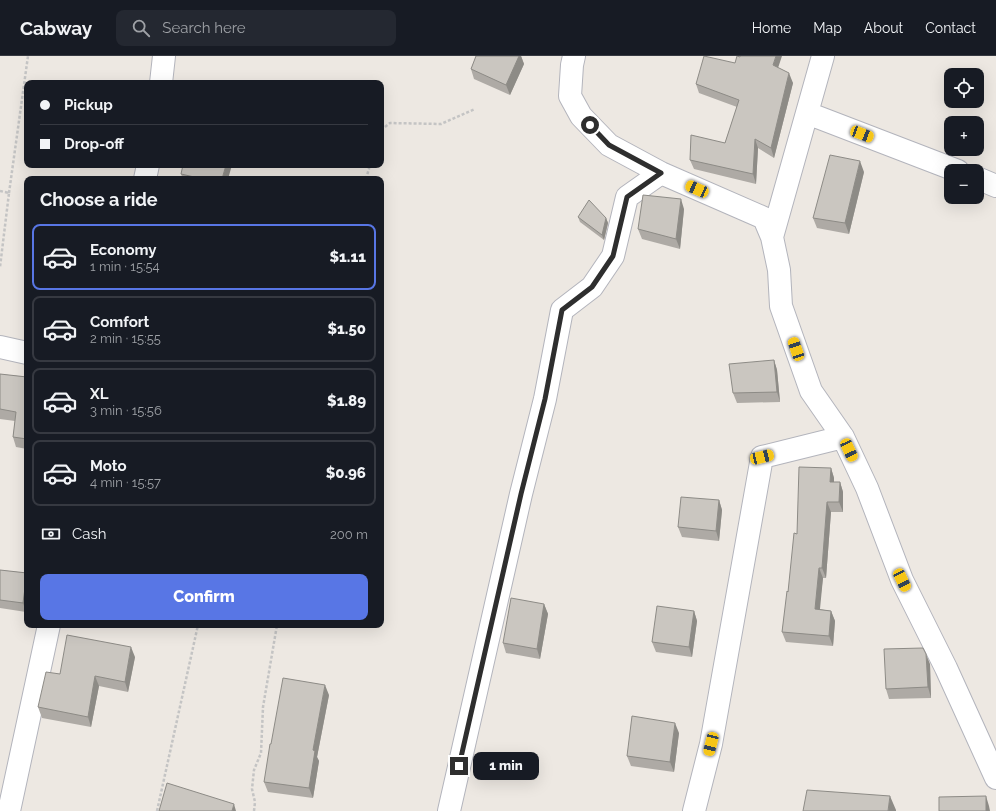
<!DOCTYPE html>
<meta charset="utf-8">
<style>
body{margin:0;font-family:Raleway,sans-serif;background:#242831;color:#f1f3f6;height:100vh;display:flex;flex-direction:column;font-size:15px;white-space:nowrap}
*{box-sizing:border-box;margin:0}
p{font-size:13px;color:#9ea1a6}
.icon{flex:none;width:22px;height:22px;fill:none;stroke:currentColor;stroke-width:2;stroke-linecap:round;stroke-linejoin:round}
.map{position:relative;flex:1;overflow:hidden}
.panel{position:absolute;left:24px;top:120px;width:360px;height:452px;display:flex;flex-direction:column;background:#171b24;border-radius:8px;box-shadow:0 4px 16px #0002}
.panel>*{flex:none}
.top-card{position:absolute;left:24px;top:24px;width:360px;height:88px;border-radius:8px;box-shadow:0 4px 16px #0002;display:grid;align-content:center;height:88px;padding:0 16px;background:#171b24}
.fabs{position:absolute;left:944px;top:12px;display:grid;gap:8px}
.fabs a{display:grid;place-items:center;width:40px;height:40px;border-radius:8px;background:#171b24;box-shadow:0 4px 16px #0002;font-size:20px}
.end{position:absolute;width:18px;height:18px;margin:-9px;border:5px solid #2e2e2e;background:#fff;box-shadow:0 0 0 2px #fff}
.from{border-radius:50%}
.bubble{position:absolute;height:28px;border-radius:8px;background:#171b24;box-shadow:0 4px 16px #0002;font-size:13px;font-weight:800;line-height:28px;text-align:center}
.car{position:absolute;width:12px;height:24px;margin:-12px -6px;border-radius:5px;box-shadow:0 0 3px 1px #0007;background:linear-gradient(#f5c518 24%,#345 0 40%,#f5c518 0 76%,#345 0 86%,#f5c518 0)}
.top-card b{display:flex;align-items:center;gap:14px;height:38px;font-size:15px}
.top-card b+b{border-top:1px solid #363941}
.top-card i{width:10px;height:10px;background:#f1f3f6}
ul{padding:0;list-style:none}
li{display:flex;align-items:center;gap:12px;height:66px;margin:0 8px 6px;padding:0 8px;border:2px solid #363941;border-radius:8px}
li div{flex:1}
li b{display:block;font-size:15px}
li em{font-style:normal;font-weight:800}
li.selected{border-color:#5876e5}
li>.icon{width:36px;height:36px;stroke-width:1.5}
h2{padding:0 16px;font-size:18px;line-height:48px}
.pay{display:flex;align-items:center;gap:10px;height:44px;padding:0 16px;font-size:15px}
.pay p{margin-inline-start:auto}
.primary-button{display:flex;gap:8px;margin-top:auto;padding:8px 16px}
.primary-button a{flex:1;height:46px;border-radius:8px;background:#5876e5;color:#fff;font-size:16px;font-weight:800;line-height:46px;text-align:center}
header{display:flex;align-items:center;gap:24px;box-sizing:border-box;height:56px;padding:0 20px;background:#171b24;border-bottom:1px solid #363941}
header strong{font-size:19px}
nav{display:flex;gap:22px;margin-inline-start:auto;font-size:14px}
.search{width:280px;height:36px;background:#242831;display:flex;align-items:center;gap:10px;box-sizing:border-box;padding:0 14px;border-radius:8px;color:#9ea1a6;font-size:15px}
.map>svg:first-child{display:block}
.lines{fill:none;stroke-linecap:round;stroke-linejoin:round}
.minor-casing{stroke:#b3b4bc;stroke-width:24}
.path{stroke:#c4c4c4;stroke-width:2.5;stroke-dasharray:3 2;stroke-linecap:butt}
.minor{stroke:#fff;stroke-width:22}
.wall{fill:#aeaaa5}
.shaded-wall{fill:#8d8b86}
.building{fill:#cac6c0;stroke:#8d8b86}
.route{stroke:#2e2e2e;stroke-width:5}
</style>
<header>
<strong>Cabway</strong>
<div class="search"><svg class="icon" aria-label="search" viewBox="0 0 24 24"><circle cx="10" cy="10" r="6"/><path d="M15 15l6 6"/></svg>Search here</div>
<nav><a>Home</a><a>Map</a><a>About</a><a>Contact</a></nav>
</header>
<div class="map">
<svg width="996" height="755" viewBox="0 0 996 755">
<rect width="100%" height="100%" fill="#ede8e2"/>
<g class="lines">
<!-- minor casing -->
<g class="minor-casing">
<path id="minor" d="M574,0L572,9L570,40L581,60L609,89L661,117L764,162L772,181L779,214L781,250L811,335L843,381L867,432L902,524L946,612L996,722
M161,27L164,0
M807,57L958,115
M977,122L996,130
M145,123L148,109
M772,181L823,0
M0,291L27,297
M9,755L49,569
M449,755L521,438L545,343L562,254L592,231L613,200L627,141L661,117
M694,755L711,688L762,401L843,381"/>
</g>
<!-- path -->
<path class="path" d="M381,74L390,67L441,68L475,53
M366,123L370,109
M0,135L9,137L0,211
M9,137L28,0
M157,755L198,569
M254,755L255,746L252,733L254,714L261,697L263,651L277,569"/>
<!-- minor -->
<use href="#minor" class="minor"/>
</g>
<!-- wall -->
<path class="wall" d="M476,0H521L524,8L510,39L474,23L471,13Z
M740,1L778,12L793,27L774,102L758,92L756,128L694,113L690,104L725,87L737,51L699,37L696,28L735,7Z
M864,116L849,178L817,172L813,162Z
M181,118L228,123H183Z
M684,153L680,193L642,183L638,173Z
M578,161L606,162L608,167L604,184L580,166Z
M774,304L777,314L780,346L737,347L733,337Z
M0,318L27,321V393L16,391L13,381L15,365L0,363Z
M831,412L834,422V426H840L843,436V456H831L826,522H823L819,553L831,555L835,565L833,590L786,586L782,576L788,536Z
M719,444L722,454L719,485L682,481L678,471Z
M0,514L27,517V551L26,556L0,552Z
M544,548L548,558L540,603L506,597L503,587Z
M694,555L697,565L692,601L656,596L652,586Z
M135,601L128,636L99,630L91,671L42,662L38,651L60,618Z
M930,608L931,642L889,643L886,633Z
M329,639L317,701L319,705L313,742L268,736L264,726L271,688Z
M679,677L674,716L631,710L627,700Z"/>
<!-- shaded-wall -->
<path class="shaded-wall" d="M519,0H521L524,8L510,39L506,29Z
M776,0H782L776,18L773,9Z
M789,17L793,27L774,102L771,92Z
M755,83L758,92L756,128L753,118Z
M860,105L864,116L849,178L845,167Z
M226,109H232L228,123H222Z
M681,143L684,153L680,193L676,183Z
M606,162L608,167L604,184L602,179Z
M774,304L777,314L780,346L777,336Z
M831,412L834,422V436L830,426Z
M840,426L843,436V456L839,446Z
M719,444L722,454L719,485L716,475Z
M827,446L831,456L826,522L822,512Z
M819,512L823,522L819,563L815,553Z
M27,519V551L26,556L23,547Z
M544,548L548,558L540,603L537,593Z
M694,555L697,565L692,601L689,591Z
M831,555L835,565L833,590L829,580Z
M131,591L135,601L128,636L125,626Z
M926,598L930,608L931,642L928,631Z
M95,620L99,630L91,671L88,661Z
M325,629L329,639L317,701L319,705L313,742L309,732L313,694Z
M675,667L679,677L674,716L670,706Z
M890,740L896,754V755H888Z
M986,740L989,750L990,755H986Z
M234,748L236,755H232Z"/>
<!-- building -->
<path class="building" d="M476,0H519L506,29L471,13Z
M704,0L735,7L737,0L740,1V0H776L773,9L789,17L771,92L755,83L753,118L690,104L691,79L725,87L739,44L696,28Z
M830,99L860,105L845,167L813,162Z
M183,109H226L222,123H203L181,118Z
M643,139L681,143L676,183L638,173Z
M589,144L606,162L602,179L578,161Z
M774,304L777,336L733,337L729,308Z
M0,318L27,321V383L13,381L16,356L0,353Z
M799,411L831,412L830,426H840L839,446H827L822,512H819L815,553L831,555L829,580L782,576L787,535L788,536L794,477L797,478Z
M681,441L719,444L716,475L678,471Z
M0,514L27,517L23,547L0,544Z
M511,542L544,548L537,593L503,587Z
M657,550L694,555L689,591L652,586Z
M67,579L131,591L125,626L95,620L88,661L38,651L46,616L60,618Z
M923,592L926,598L928,631L886,633L884,593Z
M283,622L325,629L313,694L315,695L309,732L264,726L270,688H271Z
M632,660L675,667L670,706L627,700Z
M167,727L234,748L232,755H159Z
M807,734L890,740L888,755H803Z
M986,740V755H939V741Z"/>
<g class="lines">
<!-- route -->
<path class="route" d="M459,710L521,438L545,343L562,254L592,231L613,200L627,141L661,117L609,89L590,69"/>
</g>
</svg>
<div class="fabs">
<a><svg class="icon" aria-label="locate" viewBox="0 0 24 24"><circle cx="12" cy="12" r="6"/><path d="M12 2v4M12 18v4M2 12h4M18 12h4"/></svg></a>
<a>+</a>
<a>−</a>
</div>
<i class="end from" style="left:590px;top:69px"></i>
<i class="end" style="left:459px;top:710px"></i>
<div class="bubble" style="left:473px;top:696px;width:66px">1 min</div>
<i class="car" style="left:862px;top:78px;rotate:111deg"></i>
<i class="car" style="left:697px;top:133px;rotate:294deg"></i>
<i class="car" style="left:796px;top:293px;rotate:341deg"></i>
<i class="car" style="left:849px;top:394px;rotate:155deg"></i>
<i class="car" style="left:762px;top:401px;rotate:77deg"></i>
<i class="car" style="left:902px;top:524px;rotate:154deg"></i>
<i class="car" style="left:711px;top:688px;rotate:194deg"></i>
<div class="top-card">
<b><i class="from"></i>Pickup</b>
<b><i></i>Drop-off</b>
</div>
<section class="panel">
<h2>Choose a ride</h2>
<ul>
<li class="selected"><svg class="icon" aria-label="car" viewBox="0 0 24 24"><path d="M5 17H2v-5l4-1 3-4h7l3 4 3 1v5h-3M9 17h6M6 11h13"/><circle cx="7" cy="17" r="2"/><circle cx="17" cy="17" r="2"/></svg><div><b>Economy</b><p>1 min · 15:54</p></div><em>$1.11</em></li>
<li><svg class="icon" aria-label="car" viewBox="0 0 24 24"><path d="M5 17H2v-5l4-1 3-4h7l3 4 3 1v5h-3M9 17h6M6 11h13"/><circle cx="7" cy="17" r="2"/><circle cx="17" cy="17" r="2"/></svg><div><b>Comfort</b><p>2 min · 15:55</p></div><em>$1.50</em></li>
<li><svg class="icon" aria-label="car" viewBox="0 0 24 24"><path d="M5 17H2v-5l4-1 3-4h7l3 4 3 1v5h-3M9 17h6M6 11h13"/><circle cx="7" cy="17" r="2"/><circle cx="17" cy="17" r="2"/></svg><div><b>XL</b><p>3 min · 15:56</p></div><em>$1.89</em></li>
<li><svg class="icon" aria-label="car" viewBox="0 0 24 24"><path d="M5 17H2v-5l4-1 3-4h7l3 4 3 1v5h-3M9 17h6M6 11h13"/><circle cx="7" cy="17" r="2"/><circle cx="17" cy="17" r="2"/></svg><div><b>Moto</b><p>4 min · 15:57</p></div><em>$0.96</em></li>
</ul>
<div class="pay"><svg class="icon" aria-label="cash" viewBox="0 0 24 24"><path d="M3 7h18v10H3z"/><circle cx="12" cy="12" r="2"/></svg>Cash<p>200 m</p></div>
<div class="primary-button"><a>Confirm</a></div>
</section>
</div>
